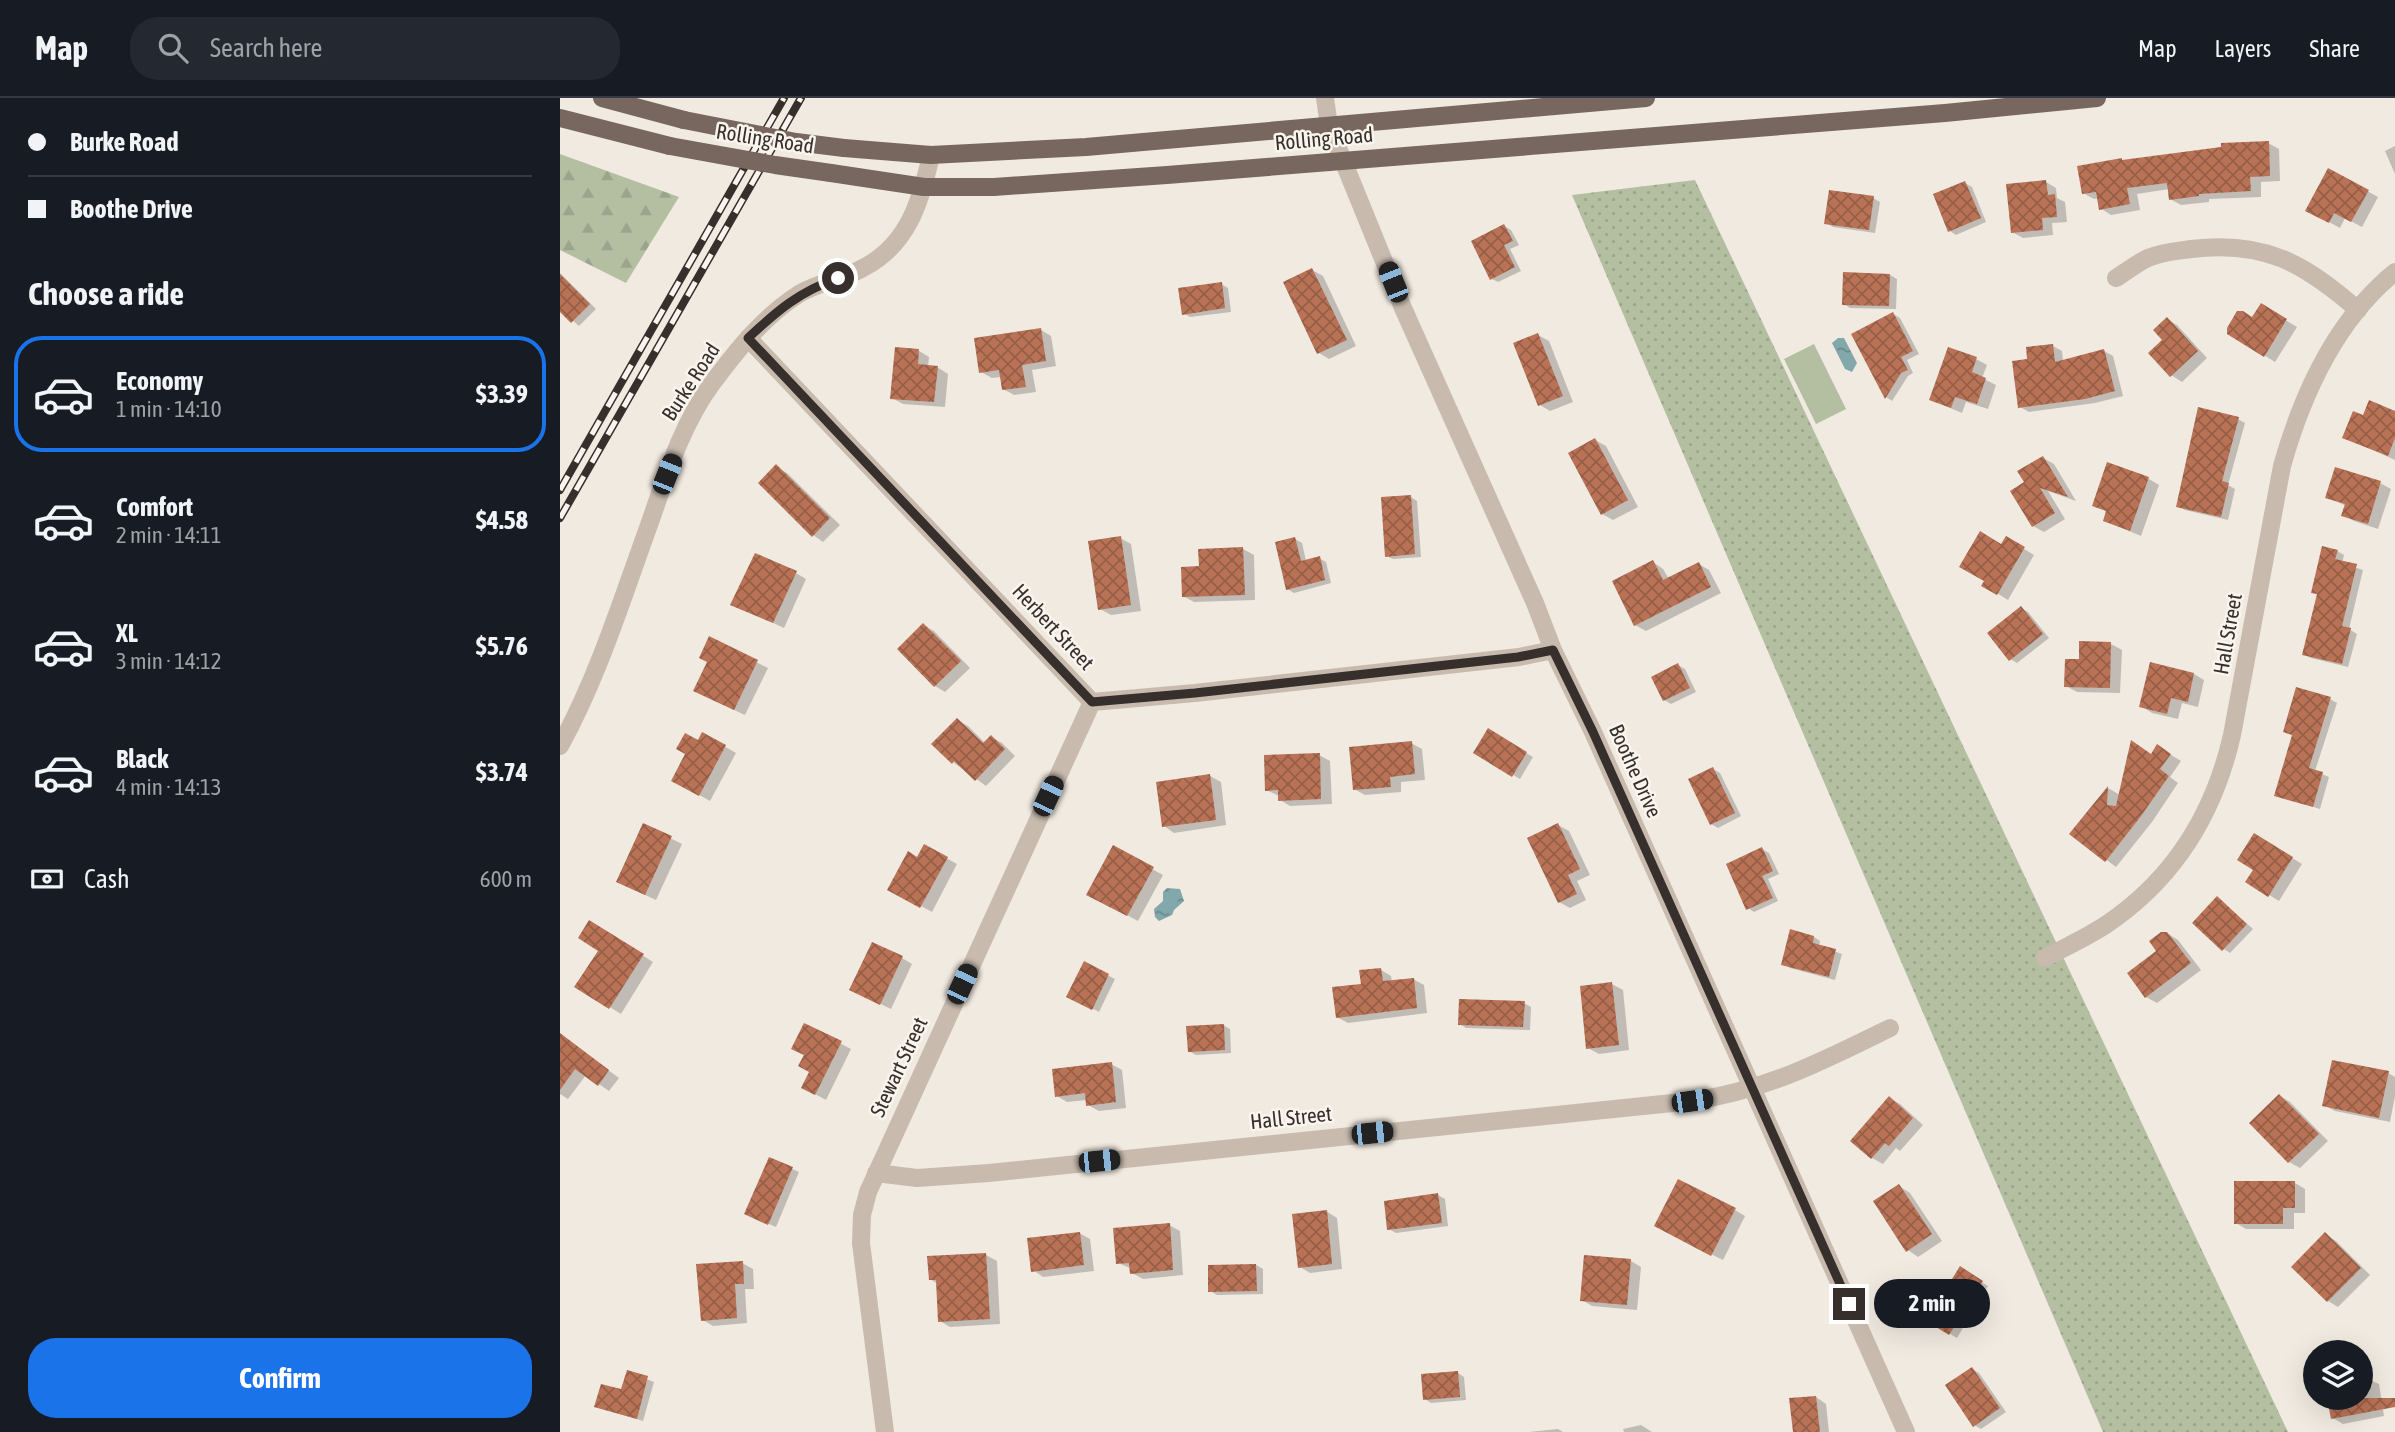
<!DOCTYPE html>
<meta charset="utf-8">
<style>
body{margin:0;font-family:"Asap Condensed",sans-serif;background:#242831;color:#f1f3f6;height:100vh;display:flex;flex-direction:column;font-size:26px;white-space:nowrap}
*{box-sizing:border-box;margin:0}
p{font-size:23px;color:#9ea1a6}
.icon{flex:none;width:38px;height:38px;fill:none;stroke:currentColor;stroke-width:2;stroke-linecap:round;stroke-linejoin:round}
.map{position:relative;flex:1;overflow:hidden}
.side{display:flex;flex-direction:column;background:#171b24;width:560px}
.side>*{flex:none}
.hud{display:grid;align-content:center;height:154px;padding:0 28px;background:#171b24}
.controls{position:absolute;left:1743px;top:1242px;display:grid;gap:14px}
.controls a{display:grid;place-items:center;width:70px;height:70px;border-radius:50%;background:#171b24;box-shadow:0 7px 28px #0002;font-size:35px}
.end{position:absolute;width:32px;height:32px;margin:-16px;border:9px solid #372f2b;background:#fff;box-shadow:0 0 0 4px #fff}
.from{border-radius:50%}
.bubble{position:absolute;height:49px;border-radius:24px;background:#171b24;box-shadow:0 7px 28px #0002;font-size:23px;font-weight:700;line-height:49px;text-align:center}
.car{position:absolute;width:21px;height:42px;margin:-21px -10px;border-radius:9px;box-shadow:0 0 5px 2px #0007;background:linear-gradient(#222 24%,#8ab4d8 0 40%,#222 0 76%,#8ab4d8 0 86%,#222 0)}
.hud b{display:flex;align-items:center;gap:24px;height:66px;font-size:26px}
.hud b+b{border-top:2px solid #363941}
.hud i{width:18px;height:18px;background:#f1f3f6}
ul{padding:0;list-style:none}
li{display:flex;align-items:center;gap:21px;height:116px;margin:0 14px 10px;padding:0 14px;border:4px solid transparent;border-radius:28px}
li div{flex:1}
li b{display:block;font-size:26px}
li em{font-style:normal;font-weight:700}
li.on{border-color:#1a73e8}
li>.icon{width:63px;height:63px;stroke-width:1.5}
h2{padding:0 28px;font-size:32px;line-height:84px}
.pay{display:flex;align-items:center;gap:18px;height:77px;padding:0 28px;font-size:26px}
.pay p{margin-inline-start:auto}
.cta{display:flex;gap:14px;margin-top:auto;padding:14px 28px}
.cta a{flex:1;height:80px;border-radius:28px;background:#1a73e8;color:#fff;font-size:28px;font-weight:700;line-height:80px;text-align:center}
header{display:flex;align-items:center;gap:42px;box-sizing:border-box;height:98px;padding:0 35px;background:#171b24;border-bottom:2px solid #363941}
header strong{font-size:33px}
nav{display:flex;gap:38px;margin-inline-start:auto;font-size:24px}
.search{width:490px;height:63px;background:#242831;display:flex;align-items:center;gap:18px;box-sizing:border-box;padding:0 24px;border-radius:28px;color:#9ea1a6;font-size:26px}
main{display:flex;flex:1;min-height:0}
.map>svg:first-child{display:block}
.grass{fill:url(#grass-dots)}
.forest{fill:url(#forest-firs)}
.garden{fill:#b4bfa2}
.water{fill:url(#water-ripples)}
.shadow{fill:#0003}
.building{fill:url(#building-cross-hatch)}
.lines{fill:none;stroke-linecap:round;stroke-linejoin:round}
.minor{stroke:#c8bbae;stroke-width:18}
.major{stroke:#77675e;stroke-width:18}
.rail-casing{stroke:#372f2b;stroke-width:8}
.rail{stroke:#f9f4ed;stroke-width:5;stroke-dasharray:16;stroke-linecap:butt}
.major-bridge{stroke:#77675e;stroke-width:18}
.route{stroke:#372f2b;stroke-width:9}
.labels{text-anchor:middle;stroke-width:5;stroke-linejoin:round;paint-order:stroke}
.street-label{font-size:21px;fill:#372f2b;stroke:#f9f4ed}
</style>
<header>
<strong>Map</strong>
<div class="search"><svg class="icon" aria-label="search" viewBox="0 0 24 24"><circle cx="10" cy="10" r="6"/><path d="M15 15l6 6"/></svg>Search here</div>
<nav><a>Map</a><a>Layers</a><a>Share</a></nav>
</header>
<main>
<section class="side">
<div class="hud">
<b><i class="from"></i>Burke Road</b>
<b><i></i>Boothe Drive</b>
</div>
<h2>Choose a ride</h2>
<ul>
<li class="on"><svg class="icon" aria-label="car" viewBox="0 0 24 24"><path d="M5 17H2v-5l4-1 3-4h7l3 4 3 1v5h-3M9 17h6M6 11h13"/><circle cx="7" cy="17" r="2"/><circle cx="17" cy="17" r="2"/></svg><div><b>Economy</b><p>1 min · 14:10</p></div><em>$3.39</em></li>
<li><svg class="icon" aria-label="car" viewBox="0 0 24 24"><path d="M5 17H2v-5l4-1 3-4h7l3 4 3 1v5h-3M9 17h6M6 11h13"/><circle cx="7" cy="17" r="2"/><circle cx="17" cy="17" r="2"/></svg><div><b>Comfort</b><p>2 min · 14:11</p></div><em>$4.58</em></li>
<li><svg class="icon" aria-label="car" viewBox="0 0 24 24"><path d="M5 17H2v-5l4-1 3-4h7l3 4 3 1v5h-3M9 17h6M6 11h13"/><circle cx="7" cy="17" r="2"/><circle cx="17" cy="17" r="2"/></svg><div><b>XL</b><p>3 min · 14:12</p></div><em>$5.76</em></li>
<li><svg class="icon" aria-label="car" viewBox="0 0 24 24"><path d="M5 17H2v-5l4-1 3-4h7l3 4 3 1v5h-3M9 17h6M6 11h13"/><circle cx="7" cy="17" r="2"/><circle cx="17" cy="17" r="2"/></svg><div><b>Black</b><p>4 min · 14:13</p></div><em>$3.74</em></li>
</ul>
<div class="pay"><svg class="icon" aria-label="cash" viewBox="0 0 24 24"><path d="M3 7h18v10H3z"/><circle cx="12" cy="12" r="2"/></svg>Cash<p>600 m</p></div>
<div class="cta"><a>Confirm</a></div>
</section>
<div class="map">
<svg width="1835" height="1334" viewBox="0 0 1835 1334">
<defs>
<pattern id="grass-dots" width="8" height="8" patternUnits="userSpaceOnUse" patternTransform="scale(1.75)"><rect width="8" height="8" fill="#b4bfa2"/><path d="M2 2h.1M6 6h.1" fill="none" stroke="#9ba48c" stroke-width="1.8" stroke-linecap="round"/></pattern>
<pattern id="forest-firs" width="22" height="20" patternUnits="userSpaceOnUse" patternTransform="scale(1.75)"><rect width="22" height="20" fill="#b4bfa2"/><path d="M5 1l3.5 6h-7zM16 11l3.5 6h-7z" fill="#9ba48c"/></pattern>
<pattern id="water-ripples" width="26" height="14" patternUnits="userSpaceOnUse" patternTransform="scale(1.75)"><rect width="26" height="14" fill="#82a8ab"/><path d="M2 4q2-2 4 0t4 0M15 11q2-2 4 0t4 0" fill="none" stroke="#6b898b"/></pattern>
<pattern id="building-cross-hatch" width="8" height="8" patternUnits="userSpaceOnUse" patternTransform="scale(1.75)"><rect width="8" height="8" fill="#b97256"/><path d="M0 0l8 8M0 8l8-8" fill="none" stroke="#975e47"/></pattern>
</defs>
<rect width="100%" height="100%" fill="#f1eae1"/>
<!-- grass -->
<path class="grass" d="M1135,82L1728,1334H1543L1012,97Z"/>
<!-- forest -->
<path class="forest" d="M0,56L119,99L66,185L0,152Z"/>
<!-- garden -->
<path class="garden" d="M1254,246L1286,311L1256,326L1224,261Z"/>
<!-- water -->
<path class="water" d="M1278,240H1284L1297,265L1292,274L1285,271L1272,245Z
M607,790L620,791L624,803L614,812L612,817L599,823L595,819L594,811L603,803V794Z"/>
<!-- shadow -->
<path class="shadow" d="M1708,45L1719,51L1720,83L1701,84V99L1649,101V104L1621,107L1610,101L1609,91L1577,96L1580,112L1551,117L1540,110L1539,100L1534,101L1523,95Z
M1835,48V76L1825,53Z
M1769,72L1818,99L1802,129L1785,120L1780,130L1747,112Z
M1486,84L1496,90L1497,100L1505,104L1507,124L1492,125L1493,137L1463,140L1452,134Z
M1405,85L1412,89L1426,124L1396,137L1390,133Z
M1313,100L1320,104L1315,135L1273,129L1266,125Z
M944,128L951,132L959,147L950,151L961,173L938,184L932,181Z
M752,172L763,178L796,248L769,261L759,255Z
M0,175L36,211L19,228L0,211Z
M1330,177L1337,181L1336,211L1290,210L1284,206Z
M661,186L668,190L671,214L630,219L623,215Z
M1701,207L1737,229L1715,264L1669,235L1693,221Z
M1333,216L1340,220L1359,256L1347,262L1353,275L1348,278L1332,303L1326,299Z
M1607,221L1617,227L1647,260L1622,284L1611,277L1604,242Z
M481,232L491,238L496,268L472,272L476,294L454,297L443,291L441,279L432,280L421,274Z
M978,237L989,243L1013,304L990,313L980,307Z
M1493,248L1502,253L1503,264L1544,253L1553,258L1563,298L1535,305L1469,314L1460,309L1469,263Z
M359,253L369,259L368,269H377L388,276L385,309L343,306L332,300Z
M1416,261L1427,267L1422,280L1436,287L1428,311L1406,304L1402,315L1371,302Z
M1835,314V362L1784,339L1804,319Z
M1678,321L1685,325L1668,387L1675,391L1668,422L1625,412L1618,408Z
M1035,342L1046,348L1078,409L1053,422L1042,416Z
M1483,360L1494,366L1516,403L1488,393L1505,421L1484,434L1473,428L1467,385Z
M1548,367L1589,381L1599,387L1581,438L1545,423L1548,414L1534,407Z
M216,369L227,375L280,427L263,444L253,437Z
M1820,385L1831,391L1818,431L1794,423L1783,417L1786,408L1768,399Z
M851,399L857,403L861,459L833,461L826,458Z
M560,440L571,446L581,513L551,517L540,511Z
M1446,440L1474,457L1448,502L1424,487Z
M735,441L742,445L746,463L759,460L766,464L771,485L734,495L727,491Z
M683,451L694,457L695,502L634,504L623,498L641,470Z
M1777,453L1784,457L1782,465L1803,472L1789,531L1797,536L1788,569L1751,560L1744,556L1758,497L1753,494Z
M1093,464L1103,471L1109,481L1139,466L1149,472L1161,495L1086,533L1075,527Z
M236,475L246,481L224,530L172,506Z
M1461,510L1468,514L1489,540L1457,565L1450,561Z
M363,527L374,533L410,570L385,594L375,588Z
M150,541L208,570L185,617L146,599Z
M1521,545L1551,546L1562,552L1560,595L1517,594L1506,588L1521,563Z
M1591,566L1634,576L1644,582L1638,609L1622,605L1618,621L1592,615L1581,608Z
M1118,567L1125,571L1136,594L1111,606L1104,602Z
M1770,601L1777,605L1755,673L1769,679L1760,711L1716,697L1733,638L1725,633Z
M397,622L408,628L425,645L431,639L442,645L455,658L426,688L393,664Z
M928,633L973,659L960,681L915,655Z
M143,636L176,655L150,703L113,682Z
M851,645L862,651L865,682L841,684V694L805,697L794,691Z
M1608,655L1621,663L1610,679L1618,685L1592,724L1556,769L1512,736L1548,690L1560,697L1592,657Z
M759,657L770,663L772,706L730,708L720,702L719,698L706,692Z
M1153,671L1160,675L1181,718L1158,730L1151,726Z
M650,678L661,684L666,727L614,735L604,728Z
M84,727L122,746L96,802L68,789Z
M998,727L1009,733L1030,777L1017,783L1026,802L1010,810L999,804Z
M1694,737L1742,766L1719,803L1688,784L1695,771Z
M364,748L397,766L372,814L330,791L358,761Z
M554,750L603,777L578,823L539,802Z
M1202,751L1209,755L1219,776L1208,781L1218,803L1194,814L1188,810Z
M1657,800L1693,831L1670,855L1664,851Z
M40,830L93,864L61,916L17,889L40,852Z
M1607,835L1618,842L1641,872L1597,905L1586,899L1598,853Z
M1254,839L1260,843L1259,848L1282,856L1275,882L1230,870L1223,866Z
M342,860L352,866L331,911L302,897Z
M525,866L555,881L539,914L509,898Z
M821,872L831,878L832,884L853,881L864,887L867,915L788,925L777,919L802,887Z
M1052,886L1063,892L1069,952L1039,956L1028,950Z
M964,905L971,909L970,932L906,930L900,926Z
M245,927L291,951L266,1002L253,995L246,957Z
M663,927L670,931L671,955L636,957L629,953Z
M0,937L59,980L49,993L26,977L8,1001L0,996Z
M551,966L562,972L566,1010L539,1013L528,1007L527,1002L507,1004L497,998Z
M1828,975L1835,979V998L1830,1024L1775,1013L1764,1007Z
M1720,998L1730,1004L1768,1043L1740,1070L1729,1064L1692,1025Z
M1329,1000L1340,1006L1363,1027L1340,1053L1336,1050L1323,1066L1312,1060Z
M210,1061L239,1074L216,1129L193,1119Z
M1735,1085L1745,1091V1115H1734V1131H1686L1676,1125Z
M1339,1088L1350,1095L1382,1143L1358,1159L1348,1152Z
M878,1097L885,1101L888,1128L836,1135L829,1131Z
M1175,1112L1185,1118L1163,1162L1106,1134Z
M766,1113L777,1120L782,1171L750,1175L740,1169Z
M609,1127L620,1133L623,1177L583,1181L572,1175V1171L558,1165Z
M519,1135L530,1141L534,1173L483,1179L473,1172Z
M1766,1137L1776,1143L1810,1177L1778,1209L1768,1203Z
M426,1157L437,1163L440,1226L390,1229L380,1223L378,1186L370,1181Z
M1026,1159L1071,1163L1081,1169L1077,1212L1032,1208L1022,1202Z
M182,1165L193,1171L194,1191H185L187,1225L153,1228L143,1222Z
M696,1167L703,1171V1196L657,1197L650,1193Z
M1400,1171L1428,1188L1397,1240L1369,1223Z
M1412,1271L1419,1275L1446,1314L1421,1331L1414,1327Z
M68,1274L94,1284L83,1323L36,1309L63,1293Z
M1801,1274L1805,1276L1806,1280L1819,1286L1824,1318L1783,1326L1773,1320L1801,1300Z
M898,1275L904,1279L906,1302L871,1305L865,1301Z
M1256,1299L1266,1306L1269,1334H1234Z
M1081,1327L1092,1334H1064L1063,1331Z
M998,1331L1003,1334H969Z"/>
<!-- building -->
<path class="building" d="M1709,43L1710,78L1690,79L1691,93L1639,96V98L1609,102L1607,85L1567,90L1570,106L1539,112L1536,94L1522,96L1517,68L1562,60V62L1661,49V45Z
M1768,70L1809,92L1791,124L1774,115L1769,125L1745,113Z
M1486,82L1488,97L1495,96L1497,119L1482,120L1483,132L1451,135L1446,86Z
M1405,83L1421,120L1388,134L1373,96Z
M1269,92L1314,98L1309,132L1264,126Z
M944,126L953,143L944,147L955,169L930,182L911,143Z
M752,170L787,242L757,256L723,184Z
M1283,174L1330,176L1329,208L1282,207Z
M0,176L30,206L11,225L0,214Z
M662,184L665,210L622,217L618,190Z
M1701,205L1727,221L1704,259L1667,236V230L1677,213H1683L1692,219Z
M1333,214L1353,253L1341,259L1348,272L1341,275L1325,301L1291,236Z
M1607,219L1638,253L1610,279L1588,255L1602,242L1593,232Z
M481,230L486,263L462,267L466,289L442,292L439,272L419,275L414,240Z
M978,235L1003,298L978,308L953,245Z
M1493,246L1495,264L1544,251L1555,293L1525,301L1458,310L1452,263L1467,261L1466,249Z
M335,249L359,251L358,266L378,268L374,304L330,301Z
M1388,249L1417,259L1412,274L1426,280L1417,306L1395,299L1391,310L1369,302Z
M1809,302L1835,313V340L1828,358L1782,340L1793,313L1803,317Z
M1638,309L1679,319L1662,383L1669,385L1661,419L1616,409Z
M1035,340L1068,402L1041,417L1008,355Z
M1483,358L1508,399L1480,390L1495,415L1472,429L1450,393L1464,384L1457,373Z
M1547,364L1589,379L1570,433L1543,423L1546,413L1532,408Z
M216,366L270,420L252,439L198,385Z
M1775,369L1821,383L1808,426L1781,418L1785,406L1765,400Z
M851,397L855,456L825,459L821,399Z
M1420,433L1441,446L1446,438L1465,449L1437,497L1421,488L1424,483L1399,469Z
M561,438L571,507L538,512L528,443Z
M735,439L741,463L760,458L765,482L726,492L715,444Z
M1762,448L1778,452L1775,461L1797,466L1782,528L1791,530L1782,566L1742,557L1757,496L1751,495Z
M683,449L685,497L622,499L621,469L639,468L638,451Z
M195,455L237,473L213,525L170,507Z
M1093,462L1103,482L1139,464L1151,489L1074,528L1052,483Z
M1461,508L1483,536L1449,563L1427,535Z
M363,525L401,563L374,589L337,551Z
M149,538L198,562L174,612L133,593L147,564L139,560Z
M1519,543L1551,544L1550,590L1504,589L1505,561H1519Z
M1590,564L1634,575L1628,604L1611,600L1607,616L1579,609Z
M1118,565L1130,590L1103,603L1091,579Z
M1736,589L1771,599L1749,670L1763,674L1753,709L1714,698L1732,637L1723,634Z
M397,620L423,645L431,637L445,651L415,683L394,663L392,666L371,646Z
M928,630L967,654L952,679L913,655Z
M142,634L166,647L139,698L111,683L125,656L116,651L125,635L138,642Z
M1571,642L1591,656L1597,646L1611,656L1600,671L1609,678L1581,718L1545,764L1509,736L1548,688L1547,707L1556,708Z
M852,643L855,676L830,679L831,689L793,692L789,649Z
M760,655L761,701L718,703V692L705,693L704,657Z
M1153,669L1175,715L1150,727L1128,681Z
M650,676L656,722L602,729L596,684Z
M83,725L112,738L85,797L56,784Z
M998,725L1020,771L1008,777L1017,796L998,805L967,740Z
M1694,735L1733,759L1708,799L1685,784L1693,772L1677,762Z
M364,746L388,759L360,810L327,792L348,753L357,759Z
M553,747L594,769L567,818L526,797Z
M1202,749L1213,773L1202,778L1213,800L1186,812L1166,766Z
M1657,798L1687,826L1662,853L1632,825Z
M29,822L84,856L49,911L14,889L38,853L18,840Z
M1230,831L1254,838L1253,845L1276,851L1269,879L1221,867Z
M1601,834H1607L1631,865L1585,900L1567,875L1596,853L1589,843Z
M312,844L343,858L320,907L289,892Z
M524,863L549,876L532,912L506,899Z
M821,870L823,883L854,880L857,910L776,920L772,889L801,886L799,872Z
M1052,884L1059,947L1026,951L1020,888Z
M899,901L965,903L963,929L898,927Z
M244,925L282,943L255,997L241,990L249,974L238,968L244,957L231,951Z
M664,926L665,952L628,954L626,928Z
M0,935L49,972L38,988L15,971L0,992Z
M1772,962L1829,973L1819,1020L1762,1008Z
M552,964L556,1004L526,1008L525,995L495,999L492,971Z
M1719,996L1759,1036L1728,1065L1689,1025Z
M1329,998L1353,1020L1329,1048L1325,1045L1311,1061L1290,1043Z
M209,1059L233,1069L208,1127L184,1116Z
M1118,1081L1176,1110L1151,1158L1094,1128Z
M1674,1083H1735V1110H1723V1126H1674Z
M1339,1086L1372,1136L1346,1154L1313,1103Z
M878,1095L882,1125L827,1132L824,1103Z
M767,1112L772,1166L738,1170L732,1116Z
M610,1125L613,1172L570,1176L569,1165L556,1166L553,1130Z
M520,1134L524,1167L471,1174L467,1140Z
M1765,1134L1801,1170L1767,1204L1731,1169Z
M426,1155L430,1221L378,1224L376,1182H369L367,1158Z
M1024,1157L1071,1161L1067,1207L1020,1203Z
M183,1163L184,1186H175L177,1220L141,1223L136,1166Z
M696,1166L697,1193L648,1194V1167Z
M1400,1168L1423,1183L1389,1237L1366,1223Z
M1412,1269L1440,1310L1413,1329L1385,1287Z
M67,1272L88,1278L77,1321L34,1309L41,1286L61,1291Z
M898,1273L900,1299L863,1302L861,1276Z
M1256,1298L1260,1334H1233L1229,1300Z
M1767,1300H1835V1309L1771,1321Z"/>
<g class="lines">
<!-- minor -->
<path class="minor" d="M765,0L769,28L843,210L975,505L993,552L1033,634L1346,1334
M1556,180C1566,174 1577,165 1588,160C1601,154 1617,153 1631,151C1704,142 1744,165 1798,212
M188,240L532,604
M532,604L635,595L959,559L993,552
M0,648C38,579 62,501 89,427C106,379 121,328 151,287C176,253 203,219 239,196C259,184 283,181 303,170C348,147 361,103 371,57
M1485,860C1505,849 1528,839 1547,826C1615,780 1654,716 1672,637L1722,368C1742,297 1776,222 1835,174
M316,1075L357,1080L429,1075L1132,1003C1207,992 1263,963 1330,930
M325,1334L301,1145L302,1117L308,1094L532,604"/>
<!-- major -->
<path class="major" d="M42,0L124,22
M0,20L110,48
M284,50L371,57L526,49L1086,0
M271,75L364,89H434L607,77L1385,15L1537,0"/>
<!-- rail casing -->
<g class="rail-casing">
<path id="rail" d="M0,392L224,0
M0,420L241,0"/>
</g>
<!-- rail -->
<use href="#rail" class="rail"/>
<!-- major-bridge -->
<path class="major-bridge" d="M124,22L236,44L284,50
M110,48L215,67L271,75"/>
</g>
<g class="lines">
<!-- route -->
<path class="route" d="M278,180C239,194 218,212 188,240L532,604L635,595L958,559L993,552L1033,634L1289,1206"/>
</g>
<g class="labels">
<!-- street labels -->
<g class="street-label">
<text transform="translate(205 41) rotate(9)" y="7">Rolling Road</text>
<text transform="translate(764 41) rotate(-5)" y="7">Rolling Road</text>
<text transform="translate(131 284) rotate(-57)" y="7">Burke Road</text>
<text transform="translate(493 529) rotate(47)" y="7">Herbert Street</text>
<text transform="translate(1668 536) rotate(-80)" y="7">Hall Street</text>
<text transform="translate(1075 673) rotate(66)" y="7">Boothe Drive</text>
<text transform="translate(339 969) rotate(-65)" y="7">Stewart Street</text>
<text transform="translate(731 1020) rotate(-6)" y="7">Hall Street</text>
</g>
</g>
</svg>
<div class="controls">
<a><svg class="icon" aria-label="layers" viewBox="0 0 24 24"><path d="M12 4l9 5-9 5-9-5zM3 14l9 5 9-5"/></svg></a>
</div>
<i class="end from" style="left:278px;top:180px"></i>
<i class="end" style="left:1289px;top:1206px"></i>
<div class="bubble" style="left:1314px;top:1181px;width:116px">2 min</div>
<i class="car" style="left:833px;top:184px;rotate:338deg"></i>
<i class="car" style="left:107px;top:376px;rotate:22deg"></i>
<i class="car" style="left:488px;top:698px;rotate:25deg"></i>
<i class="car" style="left:402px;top:886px;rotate:25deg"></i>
<i class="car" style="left:1132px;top:1003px;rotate:82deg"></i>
<i class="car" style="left:812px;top:1035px;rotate:84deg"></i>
<i class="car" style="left:539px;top:1063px;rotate:84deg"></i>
</div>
</main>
